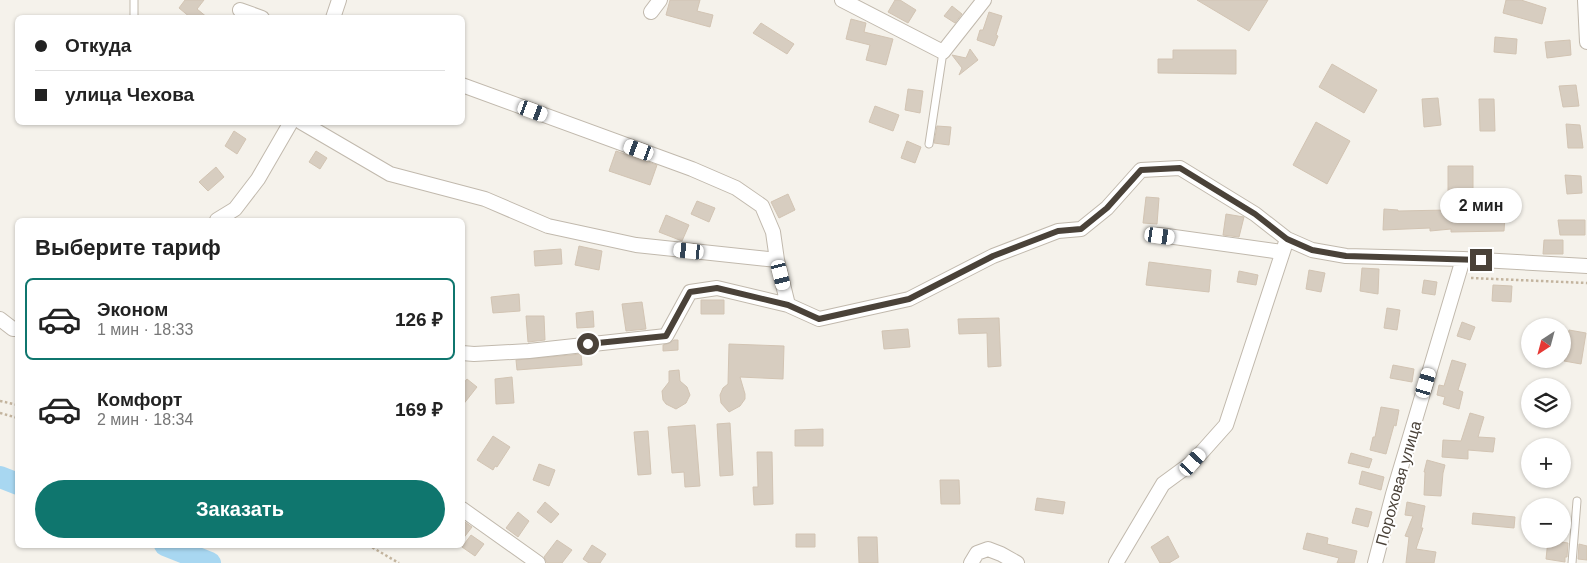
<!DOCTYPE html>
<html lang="ru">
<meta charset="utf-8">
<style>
body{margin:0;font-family:Arial,sans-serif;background:#f2f2f2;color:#222;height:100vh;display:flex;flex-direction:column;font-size:19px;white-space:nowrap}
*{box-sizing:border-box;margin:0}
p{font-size:16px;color:#767676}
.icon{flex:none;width:28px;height:28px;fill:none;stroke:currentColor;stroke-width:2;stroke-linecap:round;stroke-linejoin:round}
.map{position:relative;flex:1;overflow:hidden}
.side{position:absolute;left:15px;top:218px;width:450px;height:330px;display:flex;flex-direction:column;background:#fff;border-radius:8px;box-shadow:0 1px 4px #0004}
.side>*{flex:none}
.hud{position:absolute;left:15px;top:15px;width:450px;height:110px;border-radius:8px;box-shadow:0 1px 4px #0004;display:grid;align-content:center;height:110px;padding:0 20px;background:#fff}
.needle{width:32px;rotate:216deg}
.tools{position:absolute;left:1521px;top:318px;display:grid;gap:10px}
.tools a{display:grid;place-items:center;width:50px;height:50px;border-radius:50%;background:#fff;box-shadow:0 1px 4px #0004;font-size:25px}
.end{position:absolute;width:22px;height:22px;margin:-11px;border:6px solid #4a4239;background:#fff;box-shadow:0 0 0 2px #fff}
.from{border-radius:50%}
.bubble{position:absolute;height:35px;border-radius:18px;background:#fff;box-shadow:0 1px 4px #0004;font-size:16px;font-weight:600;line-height:35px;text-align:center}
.car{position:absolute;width:15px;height:30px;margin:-15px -8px;border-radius:6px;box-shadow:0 0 4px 1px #0007;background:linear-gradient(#fff 24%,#345 0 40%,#fff 0 76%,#345 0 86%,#fff 0)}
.hud b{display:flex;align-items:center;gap:18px;height:48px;font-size:19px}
.hud b+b{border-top:1px solid #e0e0e0}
.hud i{width:12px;height:12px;background:#222}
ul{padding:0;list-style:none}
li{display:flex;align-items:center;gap:15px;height:82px;margin:0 10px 8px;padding:0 10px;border:2px solid transparent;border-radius:8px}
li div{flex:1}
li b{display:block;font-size:19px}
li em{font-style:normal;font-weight:600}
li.on{border-color:#0f766e}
li>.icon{width:45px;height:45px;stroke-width:1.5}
h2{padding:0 20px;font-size:22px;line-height:60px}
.action{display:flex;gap:10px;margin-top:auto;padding:10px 20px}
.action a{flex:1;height:58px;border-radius:30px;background:#0f766e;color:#fff;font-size:20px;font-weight:600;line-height:58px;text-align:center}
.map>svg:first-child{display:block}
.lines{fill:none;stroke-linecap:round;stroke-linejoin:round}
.river{stroke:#a8d7f1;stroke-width:22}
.building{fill:#d7cdc0;stroke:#d2c4b3}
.service-casing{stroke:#c1b9ad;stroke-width:9}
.minor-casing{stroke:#c1b9ad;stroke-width:16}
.path{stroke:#c3b49e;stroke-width:2.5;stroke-dasharray:2.5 2.5;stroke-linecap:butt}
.service{stroke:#fff;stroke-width:7}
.minor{stroke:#fff;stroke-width:14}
.route{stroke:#4a4239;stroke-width:6}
.labels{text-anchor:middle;stroke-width:4;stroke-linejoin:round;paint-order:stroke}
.street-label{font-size:16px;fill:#4a4239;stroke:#fff}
</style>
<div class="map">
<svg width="1587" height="563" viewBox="0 0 1587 563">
<rect width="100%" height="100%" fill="#f5f2eb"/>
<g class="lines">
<!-- river -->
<path class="river" d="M0,477L18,484
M165,545L210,563"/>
</g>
<!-- building -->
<path class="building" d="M185,0H204L197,9L208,18H191L179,8Z
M670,0H700L697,11L713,15L710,27L666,15Z
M895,0H900L916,10L908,23L888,12Z
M1197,0H1268L1249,31Z
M1506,0H1521L1546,8L1542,24L1503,13Z
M952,6L962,14L955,23L944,16Z
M989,12L1002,16L996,35L998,36L994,46L977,40L980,30H983Z
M851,19L866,23L864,32L893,39L886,65L866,60L870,45L846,39Z
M761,23L794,44L787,54L753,33Z
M1495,37L1517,39L1516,54L1494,52Z
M1570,40L1571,55L1547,58L1545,42Z
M970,49L978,60L959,75L962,68L952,55L966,58Z
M1173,50H1236V74L1158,73V59H1173Z
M1332,64L1377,90L1364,113L1319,87Z
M1576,85L1579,106L1563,107L1559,86Z
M908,89L923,91L920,113L905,110Z
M1438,98L1441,125L1424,127L1422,99Z
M1479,99H1494L1495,131H1480Z
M875,106L899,115L893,131L869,122Z
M1316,122L1350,141L1327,184L1293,165Z
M1566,124L1580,125L1583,148H1568Z
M937,126L951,127L949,145L934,143Z
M234,131L246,139L237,154L225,146Z
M907,141L921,147L915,163L901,158Z
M316,151L327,158L320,169L309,162Z
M616,151L657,165L650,185L609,171Z
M1448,166H1473V202L1506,203L1504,231L1451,232V229L1430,231V228L1383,230L1384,209L1398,210V211L1448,210Z
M216,167L224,177L208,191L199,182Z
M1565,175L1581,176L1582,193L1567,194Z
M788,194L795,210L779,218L771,202Z
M1146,197L1159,198L1157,224L1143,223Z
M697,201L715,208L709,222L691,214Z
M1226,214L1244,217L1239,237L1223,235Z
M666,215L689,225L682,241L659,232Z
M1558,220H1585V235H1560Z
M1544,240H1563V254H1543Z
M579,246L602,251L599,270L575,265Z
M561,249L562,264L535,266L534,251Z
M1149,262L1211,270L1209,292L1146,285Z
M1362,268L1379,269L1378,294L1360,291Z
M1309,270L1325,273L1321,292L1306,289Z
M1239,271L1258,275L1256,285L1237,282Z
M1424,280L1437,282L1435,295L1422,293Z
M1493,285L1512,286L1511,302L1492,301Z
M519,294L520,311L493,313L491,297Z
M701,300H724V314H701Z
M642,302L646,329L626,331L622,304Z
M1387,308L1400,310L1397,330L1384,328Z
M593,311L594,327L577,328L576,313Z
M526,316H544L545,340L528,342Z
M999,318L1001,366L988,367L987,333L959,334L958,319Z
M1462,322L1475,327L1470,340L1457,336Z
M908,329L910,347L884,349L882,331Z
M1569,330L1586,333L1581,364L1564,361Z
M674,340H678V350L663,351V345L670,343Z
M729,344L784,346L783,379L740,377L745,394V399L740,406L729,412L721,403L720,395L723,388L728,384Z
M581,354L582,365L517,370L516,360Z
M1452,360L1466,364L1458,390L1463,392L1459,409L1443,404L1445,397L1437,395L1439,385L1444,386Z
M1393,365L1414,369L1412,382L1390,378Z
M679,370L680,381L687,387L690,395L686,403L676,409L666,404L663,400L662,391L669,382V371Z
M512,377L514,403L496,404L495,379Z
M467,379L477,387L462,406V385Z
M1381,407L1399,410L1396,426L1394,425L1386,454L1370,450L1373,437H1375Z
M1470,413L1484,417L1478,437L1495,438L1493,452L1468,450V459L1442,457L1443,440L1461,441Z
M730,423L733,475L720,476L717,424Z
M695,425L700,486L685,487L684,472L672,473L668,427Z
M823,429V446H795V430Z
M648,431L651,474L638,475L634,432Z
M493,436L510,447L497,467L495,466L493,470L477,460Z
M757,452H772L773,504L754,505L753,487H758Z
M1351,453L1372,459L1369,468L1348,463Z
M1427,460L1445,465L1443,473L1441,496L1424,495L1425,472H1424Z
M539,464L555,470L549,486L533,480Z
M1362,471L1384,477L1381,490L1359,484Z
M940,480H959L960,504H941Z
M1037,498L1065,502L1063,514L1035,510Z
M545,502L559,514L551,523L537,512Z
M1407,502L1425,506L1421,528H1423L1416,549L1436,552L1434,563H1406L1409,537L1405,536L1413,516L1405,515Z
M1356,508L1372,512L1368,527L1352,523Z
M518,512L529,521L518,537L506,528Z
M1473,513L1515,517L1514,528L1472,524Z
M462,520L472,527L462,540Z
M1307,533L1328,538L1327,544L1357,551L1354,563H1337L1339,558L1303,549Z
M796,534H815V547H796Z
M471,535L484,544L475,556L462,547Z
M1168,536L1179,557L1169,563H1160L1151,547Z
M858,537H877L878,563H859Z
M557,540L572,550L562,563H547L544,557Z
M1548,540L1568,543L1567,557H1565V562L1546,559Z
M1579,544L1587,546V560L1578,559Z
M592,545L606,554L600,563H589L583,559Z"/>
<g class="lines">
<!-- service casing -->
<g class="service-casing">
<path id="service" d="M134,18V0
M929,144L943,52
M1572,563L1577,501"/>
</g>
<!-- minor casing -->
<g class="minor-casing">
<path id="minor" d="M842,0L943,52L984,0
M1585,0L1587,42
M240,10L262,18
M651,12L660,0
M333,18L339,0
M462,85L692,169L736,188L762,206L773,232L777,260
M301,122L390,174L485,199L548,226L636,245L777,260L788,305
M217,220L235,209L258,179L291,122
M1160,235L1282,252
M0,319L13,329H18
M462,353L474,354L529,351L666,336L690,292L717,288L788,305L819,319L909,299L993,256L1058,231L1081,229L1107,208L1141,170L1180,168L1255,214L1287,239L1312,250L1346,256L1463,259L1587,266
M462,509L538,563
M971,563L977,553L988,549L1001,554L1017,563
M1116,563L1163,484L1193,462L1226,425L1287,239
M1375,563L1393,494L1463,259"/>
</g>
<!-- path -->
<path class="path" d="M1471,278L1587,283
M0,401L18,405
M0,413L18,418
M368,545L399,563"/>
<!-- service -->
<use href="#service" class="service"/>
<!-- minor -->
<use href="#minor" class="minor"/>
</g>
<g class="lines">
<!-- route -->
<path class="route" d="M588,344L666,336L690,292L717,288L788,305L819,319L909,299L993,256L1058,231L1081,229L1107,208L1141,170L1180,168L1255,214L1287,239L1312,250L1346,256L1481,260"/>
</g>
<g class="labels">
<!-- street labels -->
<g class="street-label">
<text transform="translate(1398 483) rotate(-74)" y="6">Пороховая улица</text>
</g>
</g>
</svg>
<div class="tools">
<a><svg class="needle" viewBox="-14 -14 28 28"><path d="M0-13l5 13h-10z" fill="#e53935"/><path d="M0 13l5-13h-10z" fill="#767676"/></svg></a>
<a><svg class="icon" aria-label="layers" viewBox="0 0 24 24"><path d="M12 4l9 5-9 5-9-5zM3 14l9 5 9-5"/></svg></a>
<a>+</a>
<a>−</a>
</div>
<i class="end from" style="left:588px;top:344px"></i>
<i class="end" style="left:1481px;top:260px"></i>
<div class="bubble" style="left:1440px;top:188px;width:82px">2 мин</div>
<i class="car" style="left:533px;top:111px;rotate:110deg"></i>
<i class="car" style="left:639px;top:150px;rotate:290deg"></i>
<i class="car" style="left:1160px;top:236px;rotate:98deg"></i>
<i class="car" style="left:689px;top:251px;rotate:276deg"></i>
<i class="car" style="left:781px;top:275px;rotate:166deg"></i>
<i class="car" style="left:1426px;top:383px;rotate:17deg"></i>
<i class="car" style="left:1193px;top:462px;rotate:42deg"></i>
<div class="hud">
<b><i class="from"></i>Откуда</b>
<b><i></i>улица Чехова</b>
</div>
<section class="side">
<h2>Выберите тариф</h2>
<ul>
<li class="on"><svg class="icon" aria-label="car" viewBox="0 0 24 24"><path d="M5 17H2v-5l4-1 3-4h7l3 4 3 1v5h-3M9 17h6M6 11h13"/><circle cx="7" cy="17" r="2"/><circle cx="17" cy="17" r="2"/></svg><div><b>Эконом</b><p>1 мин · 18:33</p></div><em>126 ₽</em></li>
<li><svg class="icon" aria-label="car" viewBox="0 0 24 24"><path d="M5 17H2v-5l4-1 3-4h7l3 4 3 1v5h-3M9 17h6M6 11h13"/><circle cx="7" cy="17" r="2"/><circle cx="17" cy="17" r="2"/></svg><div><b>Комфорт</b><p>2 мин · 18:34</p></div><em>169 ₽</em></li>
</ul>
<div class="action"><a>Заказать</a></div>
</section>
</div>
